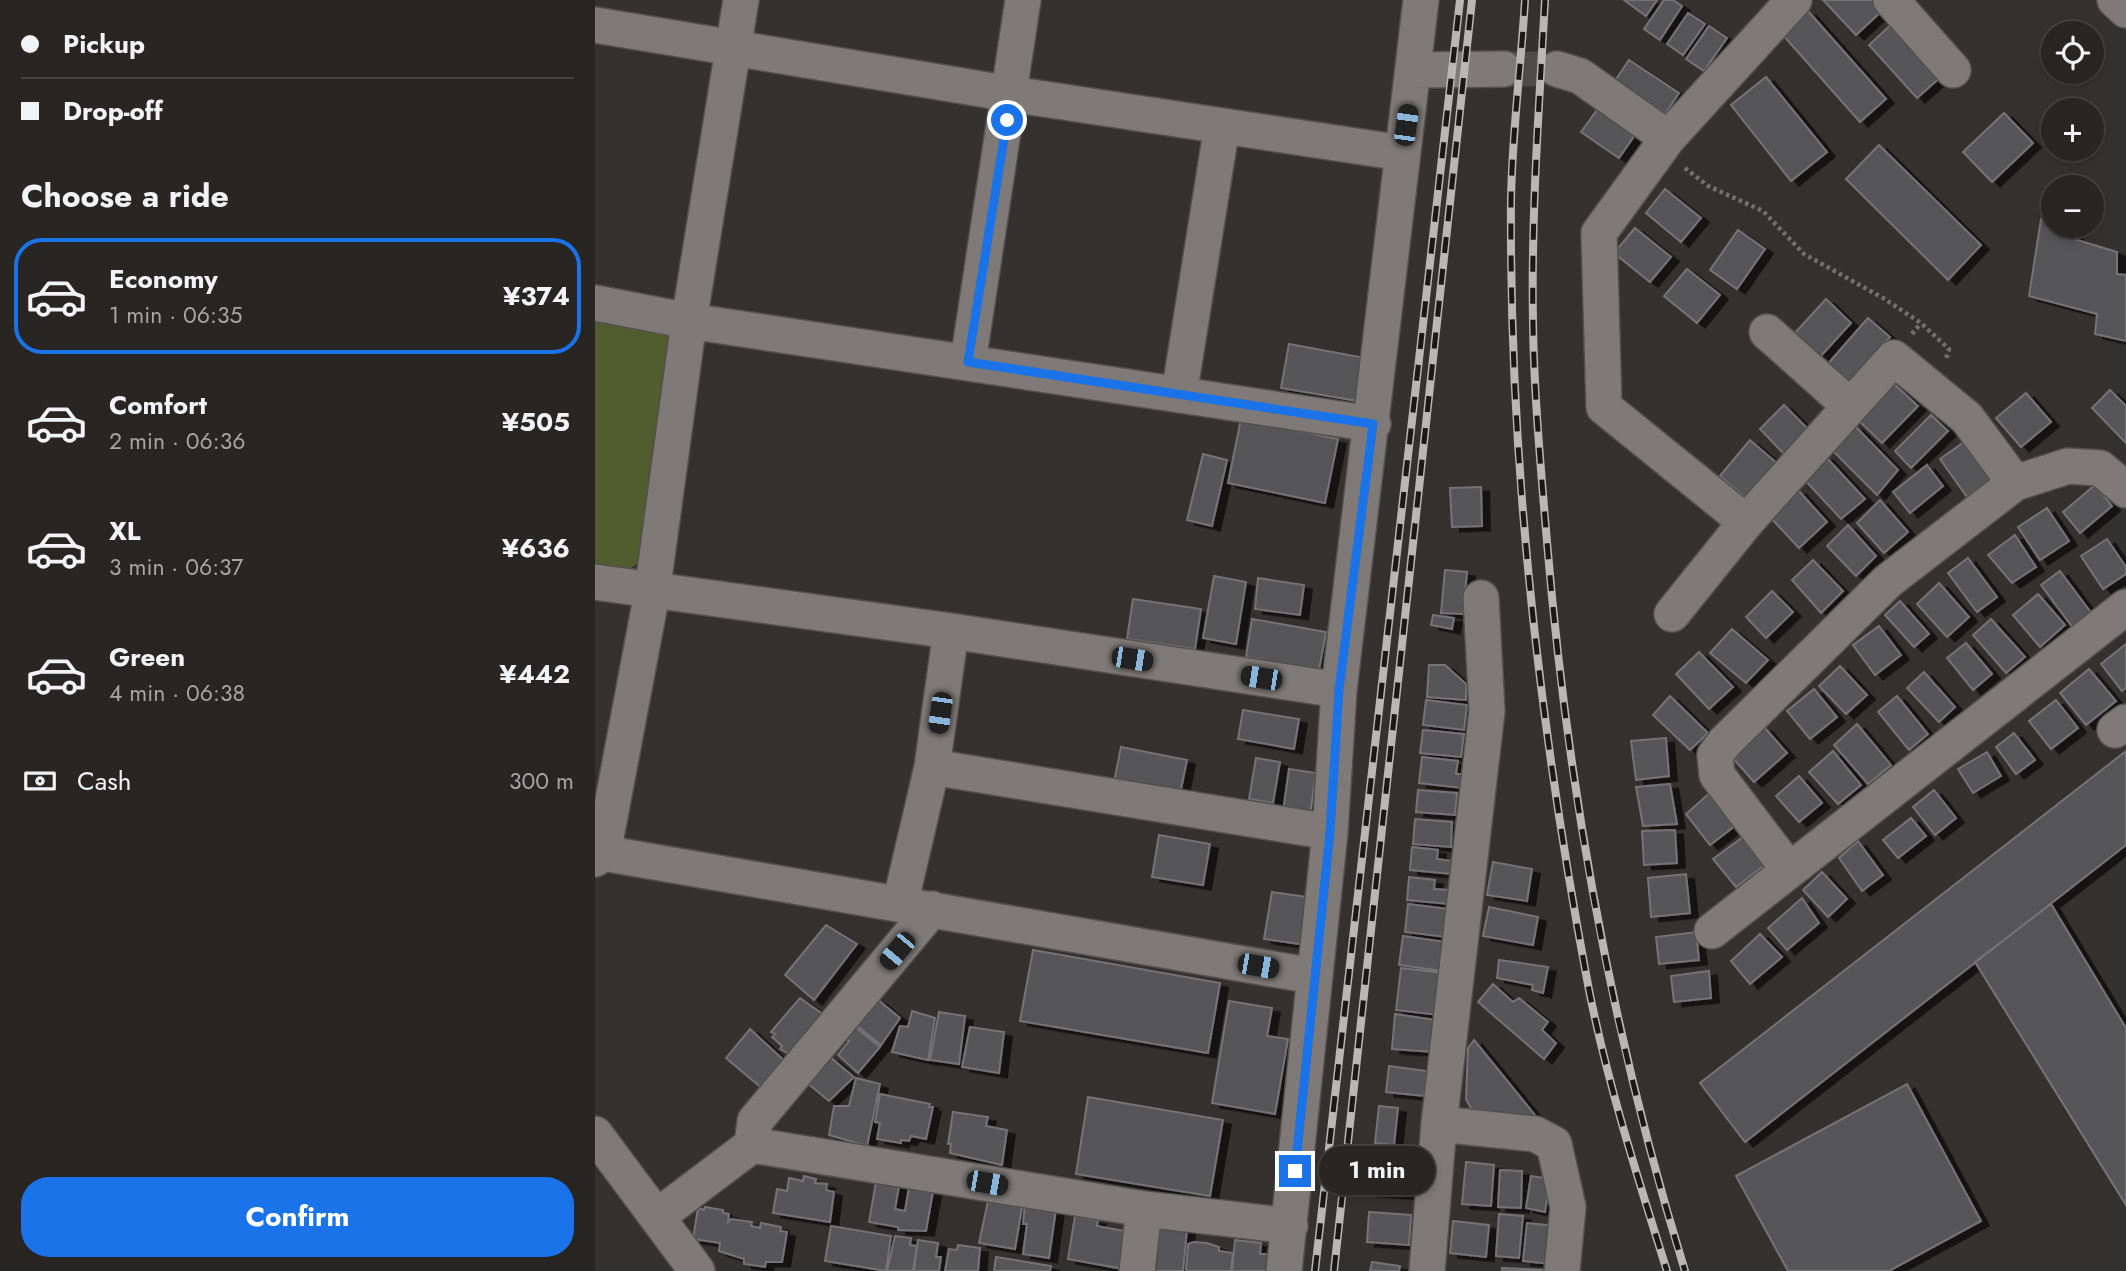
<!DOCTYPE html>
<meta charset="utf-8">
<style>
body{margin:0;font-family:Jost,sans-serif;background:#34312f;color:#f1f3f6;height:100vh;display:flex;flex-direction:column;font-size:26px;white-space:nowrap}
*{box-sizing:border-box;margin:0}
p{font-size:23px;color:#a5a5a5}
.icon{flex:none;width:38px;height:38px;fill:none;stroke:currentColor;stroke-width:2;stroke-linecap:round;stroke-linejoin:round}
.map{position:relative;flex:1;overflow:hidden}
.panel{display:flex;flex-direction:column;background:#282522;width:595px}
.panel>*{flex:none}
.hud{display:grid;align-content:center;height:154px;padding:0 21px;background:#282522}
.controls{position:absolute;left:1446px;top:21px;display:grid;gap:14px}
.controls a{display:grid;place-items:center;width:63px;height:63px;border-radius:50%;background:#282522;box-shadow:0 4px 10px #0003,0 0 0 2px #444240;font-size:35px}
.end{position:absolute;width:32px;height:32px;margin:-16px;border:9px solid #1a73e8;background:#fff;box-shadow:0 0 0 4px #fff}
.from{border-radius:50%}
.bubble{position:absolute;height:49px;border-radius:24px;background:#282522;box-shadow:0 4px 10px #0003,0 0 0 2px #444240;font-size:23px;font-weight:700;line-height:49px;text-align:center}
.car{position:absolute;width:21px;height:42px;margin:-21px -10px;border-radius:9px;box-shadow:0 0 5px 2px #0007;background:linear-gradient(#222 24%,#8ab4d8 0 40%,#222 0 76%,#8ab4d8 0 86%,#222 0)}
.hud b{display:flex;align-items:center;gap:24px;height:66px;font-size:26px}
.hud b+b{border-top:2px solid #444240}
.hud i{width:18px;height:18px;background:#f1f3f6}
ul{padding:0;list-style:none}
li{display:flex;align-items:center;gap:21px;height:116px;margin:0 14px 10px;padding:0 7px;border:4px solid transparent;border-radius:28px}
li div{flex:1}
li b{display:block;font-size:26px}
li em{font-style:normal;font-weight:700}
li.active{border-color:#1a73e8}
li>.icon{width:63px;height:63px;stroke-width:1.5}
h2{padding:0 21px;font-size:32px;line-height:84px}
.pay{display:flex;align-items:center;gap:18px;height:77px;padding:0 21px;font-size:26px}
.pay p{margin-inline-start:auto}
.cta{display:flex;gap:14px;margin-top:auto;padding:14px 21px}
.cta a{flex:1;height:80px;border-radius:28px;background:#1a73e8;color:#fff;font-size:28px;font-weight:700;line-height:80px;text-align:center}
main{display:flex;flex:1;min-height:0}
.map>svg:first-child{display:block}
.green{fill:#525d2f}
.building{fill:#575458;stroke:#767377;stroke-width:2;filter:url(#shadow)}
.lines{fill:none;stroke-linecap:round;stroke-linejoin:round}
.minor-tunnel{stroke:#4e4b48;stroke-width:35;stroke-dasharray:35 18;stroke-linecap:butt}
.minor-casing{stroke:#53504d;stroke-width:38}
.path{stroke:#73706d;stroke-width:4.5;stroke-dasharray:3.5 3.5;stroke-linecap:butt}
.minor{stroke:#7f7a77;stroke-width:35}
.rail-casing{stroke:#b9b7b4;stroke-width:8}
.rail{stroke:#1b1918;stroke-width:5;stroke-dasharray:16;stroke-linecap:butt}
.route{stroke:#1a73e8;stroke-width:9}
</style>
<main>
<section class="panel">
<div class="hud">
<b><i class="from"></i>Pickup</b>
<b><i></i>Drop-off</b>
</div>
<h2>Choose a ride</h2>
<ul>
<li class="active"><svg class="icon" aria-label="car" viewBox="0 0 24 24"><path d="M5 17H2v-5l4-1 3-4h7l3 4 3 1v5h-3M9 17h6M6 11h13"/><circle cx="7" cy="17" r="2"/><circle cx="17" cy="17" r="2"/></svg><div><b>Economy</b><p>1 min · 06:35</p></div><em>¥374</em></li>
<li><svg class="icon" aria-label="car" viewBox="0 0 24 24"><path d="M5 17H2v-5l4-1 3-4h7l3 4 3 1v5h-3M9 17h6M6 11h13"/><circle cx="7" cy="17" r="2"/><circle cx="17" cy="17" r="2"/></svg><div><b>Comfort</b><p>2 min · 06:36</p></div><em>¥505</em></li>
<li><svg class="icon" aria-label="car" viewBox="0 0 24 24"><path d="M5 17H2v-5l4-1 3-4h7l3 4 3 1v5h-3M9 17h6M6 11h13"/><circle cx="7" cy="17" r="2"/><circle cx="17" cy="17" r="2"/></svg><div><b>XL</b><p>3 min · 06:37</p></div><em>¥636</em></li>
<li><svg class="icon" aria-label="car" viewBox="0 0 24 24"><path d="M5 17H2v-5l4-1 3-4h7l3 4 3 1v5h-3M9 17h6M6 11h13"/><circle cx="7" cy="17" r="2"/><circle cx="17" cy="17" r="2"/></svg><div><b>Green</b><p>4 min · 06:38</p></div><em>¥442</em></li>
</ul>
<div class="pay"><svg class="icon" aria-label="cash" viewBox="0 0 24 24"><path d="M3 7h18v10H3z"/><circle cx="12" cy="12" r="2"/></svg>Cash<p>300 m</p></div>
<div class="cta"><a>Confirm</a></div>
</section>
<div class="map">
<svg width="1531" height="1271" viewBox="0 0 1531 1271">
<defs>
<filter id="shadow"><feDropShadow dx="8" dy="4.5" stdDeviation="0" flood-color="#0009"/></filter>
</defs>
<rect width="100%" height="100%" fill="#35312e"/>
<!-- green -->
<path class="green" d="M0,312L73,327L81,337L43,563L35,569H0Z"/>
<!-- building -->
<path class="building" d="M1029,0H1062L1051,16Z
M1069,0H1078L1087,6L1065,40L1049,29Z
M1228,0H1281L1289,9L1261,35Z
M1213,11L1291,99L1265,122L1187,34Z
M1093,13L1110,24L1088,55L1072,44Z
M1300,21L1348,75L1322,98L1274,45Z
M1114,26L1132,38L1109,71L1091,59Z
M1034,60L1084,93L1070,114L1020,81Z
M1171,77L1232,152L1196,181L1136,105Z
M1007,103L1044,129L1024,158L986,132Z
M1409,113L1438,143L1397,182L1368,152Z
M1284,145L1386,245L1353,280L1251,179Z
M1070,189L1106,218L1086,242L1051,213Z
M1446,219L1458,222V226L1481,227L1479,239L1522,252V274L1531,275V341L1500,334L1502,314L1434,296Z
M1040,228L1076,257L1055,282L1019,253Z
M1143,230L1170,249L1142,289L1115,270Z
M1092,269L1125,295L1102,323L1069,296Z
M1231,299L1256,323L1224,358L1198,335Z
M1273,318L1295,337L1252,385L1231,366Z
M694,344L770,358L763,401L686,388Z
M1298,383L1323,406L1287,443L1263,420Z
M1515,390L1531,406V443L1497,408Z
M1431,393L1456,422L1426,447L1401,418Z
M1189,405L1215,431L1190,455L1165,429Z
M1336,415L1353,431L1316,468L1300,451Z
M646,419L743,439L730,503L633,483Z
M1260,426L1303,470L1282,495L1237,450Z
M1155,440L1183,464L1153,500L1125,476Z
M1372,440L1398,478L1372,497L1345,459Z
M608,454L632,460L617,526L592,520Z
M1230,456L1270,499L1246,519L1207,477Z
M1332,465L1348,486L1315,513L1298,492Z
M1500,485L1517,506L1485,533L1468,512Z
M886,487L887,526L857,527L855,488Z
M1203,490L1232,522L1204,548L1174,516Z
M1285,500L1313,532L1289,553L1262,523Z
M1452,508L1474,541L1445,560L1423,527Z
M1253,525L1281,556L1261,576L1232,546Z
M1420,535L1441,567L1417,583L1393,555Z
M1512,539L1531,567V574L1508,589L1486,556Z
M1373,558L1402,597L1382,612L1353,573Z
M1218,560L1248,591L1226,613L1197,580Z
M850,570L872,572L868,614L846,613Z
M1465,571L1497,614L1478,628L1446,585Z
M619,576L651,582L641,644L608,638Z
M663,578L709,585L705,615L660,609Z
M1344,583L1374,617L1352,637L1322,604Z
M1177,591L1198,612L1171,638L1151,617Z
M1443,594L1470,625L1445,647L1418,615Z
M538,599L606,609L600,649L532,639Z
M1305,601L1334,634L1319,647L1290,615Z
M838,615L859,618L857,629L836,625Z
M657,619L731,632L724,670L651,657Z
M1396,619L1430,657L1411,673L1378,635Z
M1284,626L1306,655L1280,675L1258,645Z
M1137,629L1173,660L1151,683L1115,653Z
M1371,643L1397,674L1378,690L1352,658Z
M1531,644V688L1527,691L1506,664Z
M1104,652L1138,687L1114,709L1081,674Z
M834,665H850L871,684V700L832,697Z
M1245,666L1272,695L1251,714L1224,686Z
M1494,669L1521,701L1491,725L1465,693Z
M1329,672L1360,707L1344,722L1312,688Z
M1219,689L1242,717L1215,739L1192,711Z
M1075,696L1113,733L1095,750L1058,715Z
M1302,696L1333,734L1314,750L1283,712Z
M831,700L872,705L869,730L828,725Z
M1461,700L1483,728L1456,749L1434,721Z
M648,710L704,719L699,749L643,739Z
M1262,724L1296,765L1273,784L1239,745Z
M1169,727L1192,753L1159,782L1137,757Z
M828,730L869,734L866,757L825,753Z
M1419,733L1440,760L1421,774L1401,747Z
M1071,738L1074,776L1041,780L1036,741Z
M526,747L592,760L585,794L519,782Z
M1238,751L1266,785L1243,804L1214,772Z
M1531,751V845L1150,1142L1105,1083Z
M1392,752L1406,776L1378,793L1363,769Z
M827,757L863,761L861,774H868L867,788L824,783Z
M661,758L685,762L678,803L654,799Z
M694,769L721,773L715,815L688,812Z
M1204,776L1227,803L1204,822L1181,796Z
M1075,784L1082,824L1048,826L1041,787Z
M1119,789L1145,822L1115,845L1091,814Z
M823,790L862,793L860,815L821,812Z
M1339,790L1361,818L1340,835L1318,807Z
M1316,818L1331,836L1303,858L1288,840Z
M820,819L857,822L856,847L818,844Z
M1080,830L1082,863L1049,865L1047,831Z
M1152,834L1175,861L1141,887L1118,859Z
M564,835L615,844L608,885L557,877Z
M1263,841L1288,875L1267,891L1244,858Z
M817,847L843,850L842,859L858,861L857,874L815,870Z
M898,862L937,869L932,901L892,895Z
M1227,872L1252,899L1233,917L1208,890Z
M1091,874L1095,913L1056,917L1053,878Z
M814,877L840,880L839,889L855,890L854,904L812,900Z
M677,892L712,897L705,944L669,939Z
M1207,898L1224,923L1192,950L1173,928Z
M813,904L854,909L851,937L810,932Z
M1456,904L1531,1028V1205L1380,962Z
M894,907L943,917L938,945L888,936Z
M231,925L262,944L219,1000L190,975Z
M1101,932L1104,960L1064,964L1061,937Z
M1165,934L1187,957L1155,984L1136,961Z
M808,936L851,942L847,971L804,965Z
M438,950L625,983L613,1053L425,1021Z
M904,960L953,967L948,993L937,990L938,985L902,978Z
M806,968L849,973L843,1015L801,1010Z
M1114,971L1116,998L1079,1002L1076,976Z
M898,984L918,1002L924,998L953,1022L947,1030L961,1043L949,1059L883,1002Z
M205,998L236,1020L203,1059L185,1049L187,1046L177,1037L180,1034L176,1032Z
M282,999L305,1018L286,1045L261,1025Z
M634,1001L677,1008L672,1036L693,1039L680,1114L617,1103Z
M317,1011L340,1018L333,1060L297,1052L305,1026L313,1027Z
M344,1012L370,1016L364,1064L335,1060Z
M800,1014L847,1021L839,1052L797,1049Z
M260,1027L285,1047L263,1073L243,1055L254,1041L250,1038Z
M375,1027L409,1032L404,1073L367,1067Z
M155,1029L192,1063L169,1090L131,1058Z
M879,1040L940,1115L935,1124L880,1116L871,1099L873,1048Z
M235,1057L259,1077L234,1101L212,1083Z
M794,1066L832,1071L829,1096L791,1092Z
M261,1078L285,1084L272,1146L234,1135L239,1106H254Z
M1312,1084L1386,1221L1294,1271H1193L1141,1176Z
M285,1094L335,1104L334,1107H338L331,1139L316,1136L314,1141L306,1140V1143L282,1139L285,1123L280,1122Z
M493,1097L628,1120L615,1196L481,1174Z
M784,1106L803,1108L799,1145L780,1143Z
M358,1112L393,1117L391,1126L412,1130L407,1165L355,1153L356,1144H353Z
M778,1151L813,1157L812,1175L823,1176L822,1195L775,1192Z
M871,1162L899,1165L896,1206L867,1204Z
M905,1170L927,1171L926,1208L903,1207Z
M209,1176L221,1179L220,1183L232,1184L231,1190L239,1192L235,1222L178,1213L182,1189L192,1191L194,1178L208,1181Z
M282,1176L305,1180L300,1209L310,1211L315,1181L339,1186L331,1231L303,1230V1227L274,1222Z
M936,1176L955,1179L950,1212L931,1208Z
M393,1201H428L420,1249L384,1243Z
M430,1204L461,1209L454,1258L428,1254L432,1224H428Z
M110,1207L128,1210V1213L134,1214L133,1222L136,1219L157,1222L156,1226L165,1228L166,1223L186,1227L185,1231L192,1232L187,1262H171L170,1267L149,1264V1259L124,1251L125,1243L98,1239L103,1208L109,1210Z
M774,1212L816,1215L814,1245L772,1242Z
M904,1214L928,1216L924,1258L901,1256Z
M480,1216L503,1220L502,1226L535,1232L528,1269L473,1259Z
M858,1221L894,1225L891,1257L855,1253Z
M932,1223L961,1226L957,1264L928,1261Z
M236,1226L296,1236L291,1271L230,1261Z
M556,1226L592,1229L588,1271H549Z
M300,1236L316,1238L315,1245L322,1246L318,1271H292Z
M323,1240L343,1243L341,1257H346L344,1271H319Z
M640,1240L666,1243L665,1254H674L675,1271H637Z
M599,1242L612,1243L624,1247V1251L638,1253L636,1271H591L593,1244Z
M363,1245L385,1248L383,1271H350L354,1249L362,1250Z
M401,1257L456,1266L455,1271H399Z
M777,1262L805,1266L804,1271H775Z
M907,1268L952,1270V1271H907Z"/>
<g class="lines">
<!-- minor-tunnel -->
<path class="minor-tunnel" d="M909,69H962"/>
<!-- minor casing -->
<g class="minor-casing">
<path id="minor" d="M1296,0L1358,70
M1520,0L1531,10
M0,25L416,94L807,153
M962,69L985,76L1073,138
M819,70L909,69
M0,303L94,321L778,424
M1172,332L1255,406
M373,362L428,0
M584,395L627,126
M1151,522L1009,407L1004,233L1073,138L1199,0
M0,582L356,631L744,690
M1077,614L1151,522L1299,358L1372,418L1420,483
M1520,730L1531,722
M337,767L735,832
M8,853L718,976
M0,859L8,853L57,593L94,321L146,0
M1194,870L1122,775L1120,755L1129,743L1293,581L1420,483L1473,466L1505,468L1531,490
M305,904L337,767L356,631
M1117,931L1531,607
M844,1124L940,1134L959,1144L973,1207L967,1271
M0,1134L102,1271
M157,1145L160,1121L337,909
M63,1216L157,1145L549,1209L695,1226
M542,1271L549,1209
M689,1271L735,832L744,690L826,0
M832,1271L844,1124L892,711L886,598"/>
</g>
<!-- path -->
<path class="path" d="M1090,168L1113,186L1168,211L1209,254L1288,298L1326,323L1354,349L1351,359
M1317,334L1326,323"/>
<!-- minor -->
<use href="#minor" class="minor"/>
<!-- rail casing -->
<g class="rail-casing">
<path id="rail" d="M930,0C926,66 917,134 916,200C914,464 945,732 994,990C1013,1085 1043,1179 1072,1271
M950,0C944,108 936,215 938,323C939,396 946,470 952,542C973,792 1016,1032 1090,1271
M720,1271L865,0
M739,1271L877,0"/>
</g>
<!-- rail -->
<use href="#rail" class="rail"/>
</g>
<g class="lines">
<!-- route -->
<path class="route" d="M412,120L373,362L778,424L744,690L735,832L700,1171"/>
</g>
</svg>
<div class="controls">
<a><svg class="icon" aria-label="locate" viewBox="0 0 24 24"><circle cx="12" cy="12" r="6"/><path d="M12 2v4M12 18v4M2 12h4M18 12h4"/></svg></a>
<a>+</a>
<a>−</a>
</div>
<i class="end from" style="left:412px;top:120px"></i>
<i class="end" style="left:700px;top:1171px"></i>
<div class="bubble" style="left:724px;top:1146px;width:116px">1 min</div>
<i class="car" style="left:811px;top:125px;rotate:8deg"></i>
<i class="car" style="left:537px;top:659px;rotate:99deg"></i>
<i class="car" style="left:666px;top:678px;rotate:279deg"></i>
<i class="car" style="left:345px;top:713px;rotate:188deg"></i>
<i class="car" style="left:302px;top:951px;rotate:220deg"></i>
<i class="car" style="left:663px;top:966px;rotate:100deg"></i>
<i class="car" style="left:392px;top:1183px;rotate:100deg"></i>
</div>
</main>
